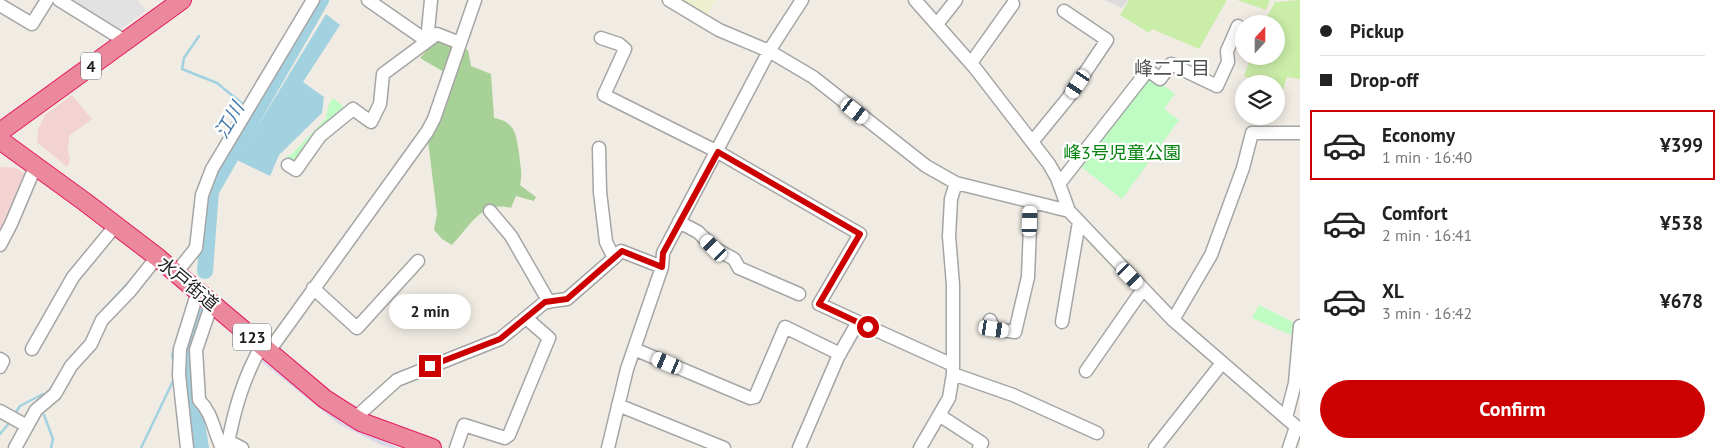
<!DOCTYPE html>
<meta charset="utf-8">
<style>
body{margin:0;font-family:"PT Sans","Noto Sans JP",sans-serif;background:#f2f2f2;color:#222;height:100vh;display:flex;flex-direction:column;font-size:19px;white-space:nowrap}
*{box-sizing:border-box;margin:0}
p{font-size:16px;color:#767676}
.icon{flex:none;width:28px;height:28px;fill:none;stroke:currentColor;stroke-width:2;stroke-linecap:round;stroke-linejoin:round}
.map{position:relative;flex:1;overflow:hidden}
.side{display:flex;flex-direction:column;background:#fff;width:425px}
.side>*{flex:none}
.banner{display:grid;align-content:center;height:110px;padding:0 20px;background:#fff}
.needle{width:32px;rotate:21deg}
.tools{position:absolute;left:1235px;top:15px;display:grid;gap:10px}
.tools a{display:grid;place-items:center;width:50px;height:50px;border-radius:50%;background:#fff;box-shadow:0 2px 12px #0003;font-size:25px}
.end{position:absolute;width:22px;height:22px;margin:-11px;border:6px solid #cd0001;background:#fff;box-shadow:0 0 0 2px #fff}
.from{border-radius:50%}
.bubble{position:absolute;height:35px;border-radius:18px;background:#fff;box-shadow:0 2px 12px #0003;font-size:16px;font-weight:800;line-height:35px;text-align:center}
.car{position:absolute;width:15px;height:30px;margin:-15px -8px;border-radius:6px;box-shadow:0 0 4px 1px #0007;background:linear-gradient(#fff 24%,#345 0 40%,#fff 0 76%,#345 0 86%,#fff 0)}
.banner b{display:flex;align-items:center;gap:18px;height:48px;font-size:19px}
.banner b+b{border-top:1px solid #e0e0e0}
.banner i{width:12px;height:12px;background:#222}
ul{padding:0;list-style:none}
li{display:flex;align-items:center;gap:15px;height:70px;margin:0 10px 8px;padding:0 10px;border:2px solid transparent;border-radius:0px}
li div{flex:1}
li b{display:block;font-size:19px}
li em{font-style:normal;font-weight:800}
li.selected{border-color:#cd0001}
li>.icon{width:45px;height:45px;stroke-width:1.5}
.primary-button{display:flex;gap:10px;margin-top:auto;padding:10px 20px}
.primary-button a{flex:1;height:58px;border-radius:30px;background:#cd0001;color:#fff;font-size:20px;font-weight:800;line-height:58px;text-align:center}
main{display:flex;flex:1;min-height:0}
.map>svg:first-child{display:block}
.residential{fill:#dddbdb}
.commercial{fill:#f2d3d2}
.farmland{fill:#edf0ce}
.grass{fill:#caeda7}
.forest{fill:#a8d197}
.park{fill:#bffcc3}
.parking{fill:#e2e2e2}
.plaza{fill:#d8d8e6}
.water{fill:#a2d2e0}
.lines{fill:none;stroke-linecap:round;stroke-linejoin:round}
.stream{stroke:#a2d2e0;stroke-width:2.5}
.river{stroke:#a2d2e0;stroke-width:16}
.minor-casing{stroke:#a5a5a5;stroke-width:15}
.highway-casing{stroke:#e41b61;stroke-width:20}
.minor{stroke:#fff;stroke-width:12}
.highway{stroke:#eb889b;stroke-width:18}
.route{stroke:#cd0001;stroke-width:6}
.labels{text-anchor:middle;stroke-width:4.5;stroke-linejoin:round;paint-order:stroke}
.shield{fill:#fff;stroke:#626262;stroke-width:1}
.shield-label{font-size:16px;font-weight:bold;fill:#1e1e1e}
.park-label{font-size:18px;fill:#068310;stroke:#fff}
.street-label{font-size:18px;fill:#1e1e1e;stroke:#fff}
.neighbourhood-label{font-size:19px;fill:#515151;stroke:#fff}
.water-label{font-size:19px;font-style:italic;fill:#4378ab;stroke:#fff}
</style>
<main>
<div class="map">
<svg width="1300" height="448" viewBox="0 0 1300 448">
<rect width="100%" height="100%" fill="#f0ece4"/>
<!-- residential -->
<path class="residential" d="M1104,0H1128L1122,8Z"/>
<!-- commercial -->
<path class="commercial" d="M72,95L92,119L69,136L68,150L70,160L67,167L37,142L38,129L45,115Z
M0,167L17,168L25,174L0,238Z"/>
<!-- farmland -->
<path class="farmland" d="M682,0H716L707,15L704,17L680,3Z"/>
<!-- grass -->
<path class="grass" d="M1129,0H1227L1199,49L1152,29L1149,33L1120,15Z
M1237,0H1270L1266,10Z
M1300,0V79L1287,77L1283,90L1276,87V84H1266L1244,76L1251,56H1276V24H1263L1275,2Z"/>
<!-- forest -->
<path class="forest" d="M438,39L468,50L471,66L491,74L494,118C516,122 516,135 519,153C520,165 523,173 520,185L536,197L534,201L516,196L511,208C482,200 470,226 452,245L442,239L434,230L437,214L428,141L454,78L420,58Z"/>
<!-- park -->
<path class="park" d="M1149,75L1175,94L1164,109L1179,120L1122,199L1079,165Z
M333,98L343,106V113L296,161L292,162L285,158L292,154L326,118L329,104Z
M1259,305L1297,324L1296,337L1252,318Z"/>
<!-- parking -->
<path class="parking" d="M63,0H138L146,11L118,31Z"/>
<!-- plaza -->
<path class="plaza" d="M261,356L316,403L342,422L399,448H391L379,444L339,424L257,358Z"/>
<!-- water -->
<path class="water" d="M326,14L340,25L303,82L324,97L322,113L279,155L270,176L237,160Z"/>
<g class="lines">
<!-- stream -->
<path class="stream" d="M199,36L184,58L182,69L217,83L244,105
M252,111L256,114
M102,311L127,284
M174,364L172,355L175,347
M43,397L53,386
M14,415L20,406L43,394
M44,415L53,439L51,448
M0,434L10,422
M141,448L174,379"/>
<!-- river -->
<path class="river" d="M205,271L211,191L321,0
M201,448L186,356L201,314"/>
<!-- minor casing -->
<g class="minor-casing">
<path id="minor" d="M59,0L125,41
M368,0L427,41L431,0
M669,0L719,30L769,51L813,77L926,166L956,183L1069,211L1173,320L1300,430
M915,0L975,68L1049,164L1057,178L1069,211
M0,5L32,24L47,0
M937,24L956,0
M601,38L619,44L625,49L604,95L718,152L860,234L819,304L858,322L838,357L799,448
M971,63L1013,4
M1032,142L1068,98L1107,40L1064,11
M288,165L296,170L320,136L353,109L371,122L380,104L383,74L437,34L460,43
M1059,184L1148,70L1160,79L1171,64L1217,86L1228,62L1227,51L1238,26
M490,211L511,236L549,302
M679,222L698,232L714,248L734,259L739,268L799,294
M0,245L11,224L36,165
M614,258L621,251L662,267
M176,273L196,248L202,195L212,169L313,0
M313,288L357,328L418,261
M212,303L196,350L199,400C213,414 213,430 222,448
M990,320L994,329L1015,332L1028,277L1031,202
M1173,320L1211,255L1243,168L1252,133H1300
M858,322L953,365
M1062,322L1079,222
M32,349L73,277L116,225
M634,349L750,398L755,397L785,327L840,354
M269,351L427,132L434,119L475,0
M0,359L3,361L0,367
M1086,371L1143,289
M953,374L1013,395L1097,433
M618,405L724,448
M0,411L27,426
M939,415L982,443L979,448
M355,418L397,380L500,339L545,302L567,299L614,258L606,242L600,192L599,148
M1286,418L1295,383L1300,326
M228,441L242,448
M15,448L36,410L55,394L71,366L91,344L102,320L130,291L157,257
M187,448L179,375L180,349L198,291
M227,448C234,411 243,378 262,345
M456,448L464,425L505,438L509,435L549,338L526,318
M608,448L627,369L662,267L663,253L769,51L802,0
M920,448L949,398L953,374V285L949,236L951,199L956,183
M1155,448L1222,363
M1289,448L1296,427"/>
</g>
<!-- highway casing -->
<g class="highway-casing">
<path id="highway" d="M0,132L182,0
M0,140L85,202L157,257L325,399L361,422L432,448"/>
</g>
<!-- minor -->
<use href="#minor" class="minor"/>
<!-- highway -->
<use href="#highway" class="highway"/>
</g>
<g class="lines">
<!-- route -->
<path class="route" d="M430,366L500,339L545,302L567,299L622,251L662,267L663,253L718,152L860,234L819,304L868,327"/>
</g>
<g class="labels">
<!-- shield labels -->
<g class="shield">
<rect x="81" y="52.5" width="20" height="27" rx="4"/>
<rect x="233" y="323.5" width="38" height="27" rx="4"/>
</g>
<g class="shield-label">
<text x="91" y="72">4</text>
<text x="252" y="343">123</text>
</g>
<!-- park labels -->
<g class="park-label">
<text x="1122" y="159">峰3号児童公園</text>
</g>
<!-- street labels -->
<g class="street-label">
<text transform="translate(188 284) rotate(40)" y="6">水戸街道</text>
</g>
<!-- neighbourhood labels -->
<g class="neighbourhood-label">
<text x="1172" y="75">峰二丁目</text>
</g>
<!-- water labels -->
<g class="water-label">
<text transform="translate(229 120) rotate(-60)" y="7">江川</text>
</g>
</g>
</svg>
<div class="tools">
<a><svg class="needle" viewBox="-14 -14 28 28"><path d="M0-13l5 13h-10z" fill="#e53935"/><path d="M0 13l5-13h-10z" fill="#767676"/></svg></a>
<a><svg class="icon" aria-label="layers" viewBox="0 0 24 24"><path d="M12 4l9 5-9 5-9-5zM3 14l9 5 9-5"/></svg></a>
</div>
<i class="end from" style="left:868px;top:327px"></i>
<i class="end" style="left:430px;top:366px"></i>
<div class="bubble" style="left:389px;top:294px;width:82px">2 min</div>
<i class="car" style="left:1078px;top:84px;rotate:214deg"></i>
<i class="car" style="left:855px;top:111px;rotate:128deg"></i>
<i class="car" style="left:1030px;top:221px;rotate:2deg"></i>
<i class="car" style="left:714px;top:248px;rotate:315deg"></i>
<i class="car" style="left:1130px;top:276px;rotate:136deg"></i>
<i class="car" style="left:994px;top:329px;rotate:99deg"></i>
<i class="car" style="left:667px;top:363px;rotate:293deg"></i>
</div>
<section class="side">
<div class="banner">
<b><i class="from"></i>Pickup</b>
<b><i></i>Drop-off</b>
</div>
<ul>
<li class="selected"><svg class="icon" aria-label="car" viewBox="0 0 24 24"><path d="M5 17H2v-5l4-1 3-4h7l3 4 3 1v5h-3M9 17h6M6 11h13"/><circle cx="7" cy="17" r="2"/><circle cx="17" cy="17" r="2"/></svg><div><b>Economy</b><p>1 min · 16:40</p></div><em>¥399</em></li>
<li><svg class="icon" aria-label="car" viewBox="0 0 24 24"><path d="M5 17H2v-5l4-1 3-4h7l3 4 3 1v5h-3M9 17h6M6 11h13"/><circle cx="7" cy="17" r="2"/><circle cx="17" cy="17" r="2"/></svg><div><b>Comfort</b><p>2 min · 16:41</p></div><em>¥538</em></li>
<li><svg class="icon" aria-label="car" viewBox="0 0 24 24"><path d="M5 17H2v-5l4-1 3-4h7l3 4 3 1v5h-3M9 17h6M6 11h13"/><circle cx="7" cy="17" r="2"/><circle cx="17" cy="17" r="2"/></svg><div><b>XL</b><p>3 min · 16:42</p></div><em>¥678</em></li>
</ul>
<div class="primary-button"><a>Confirm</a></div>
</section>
</main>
